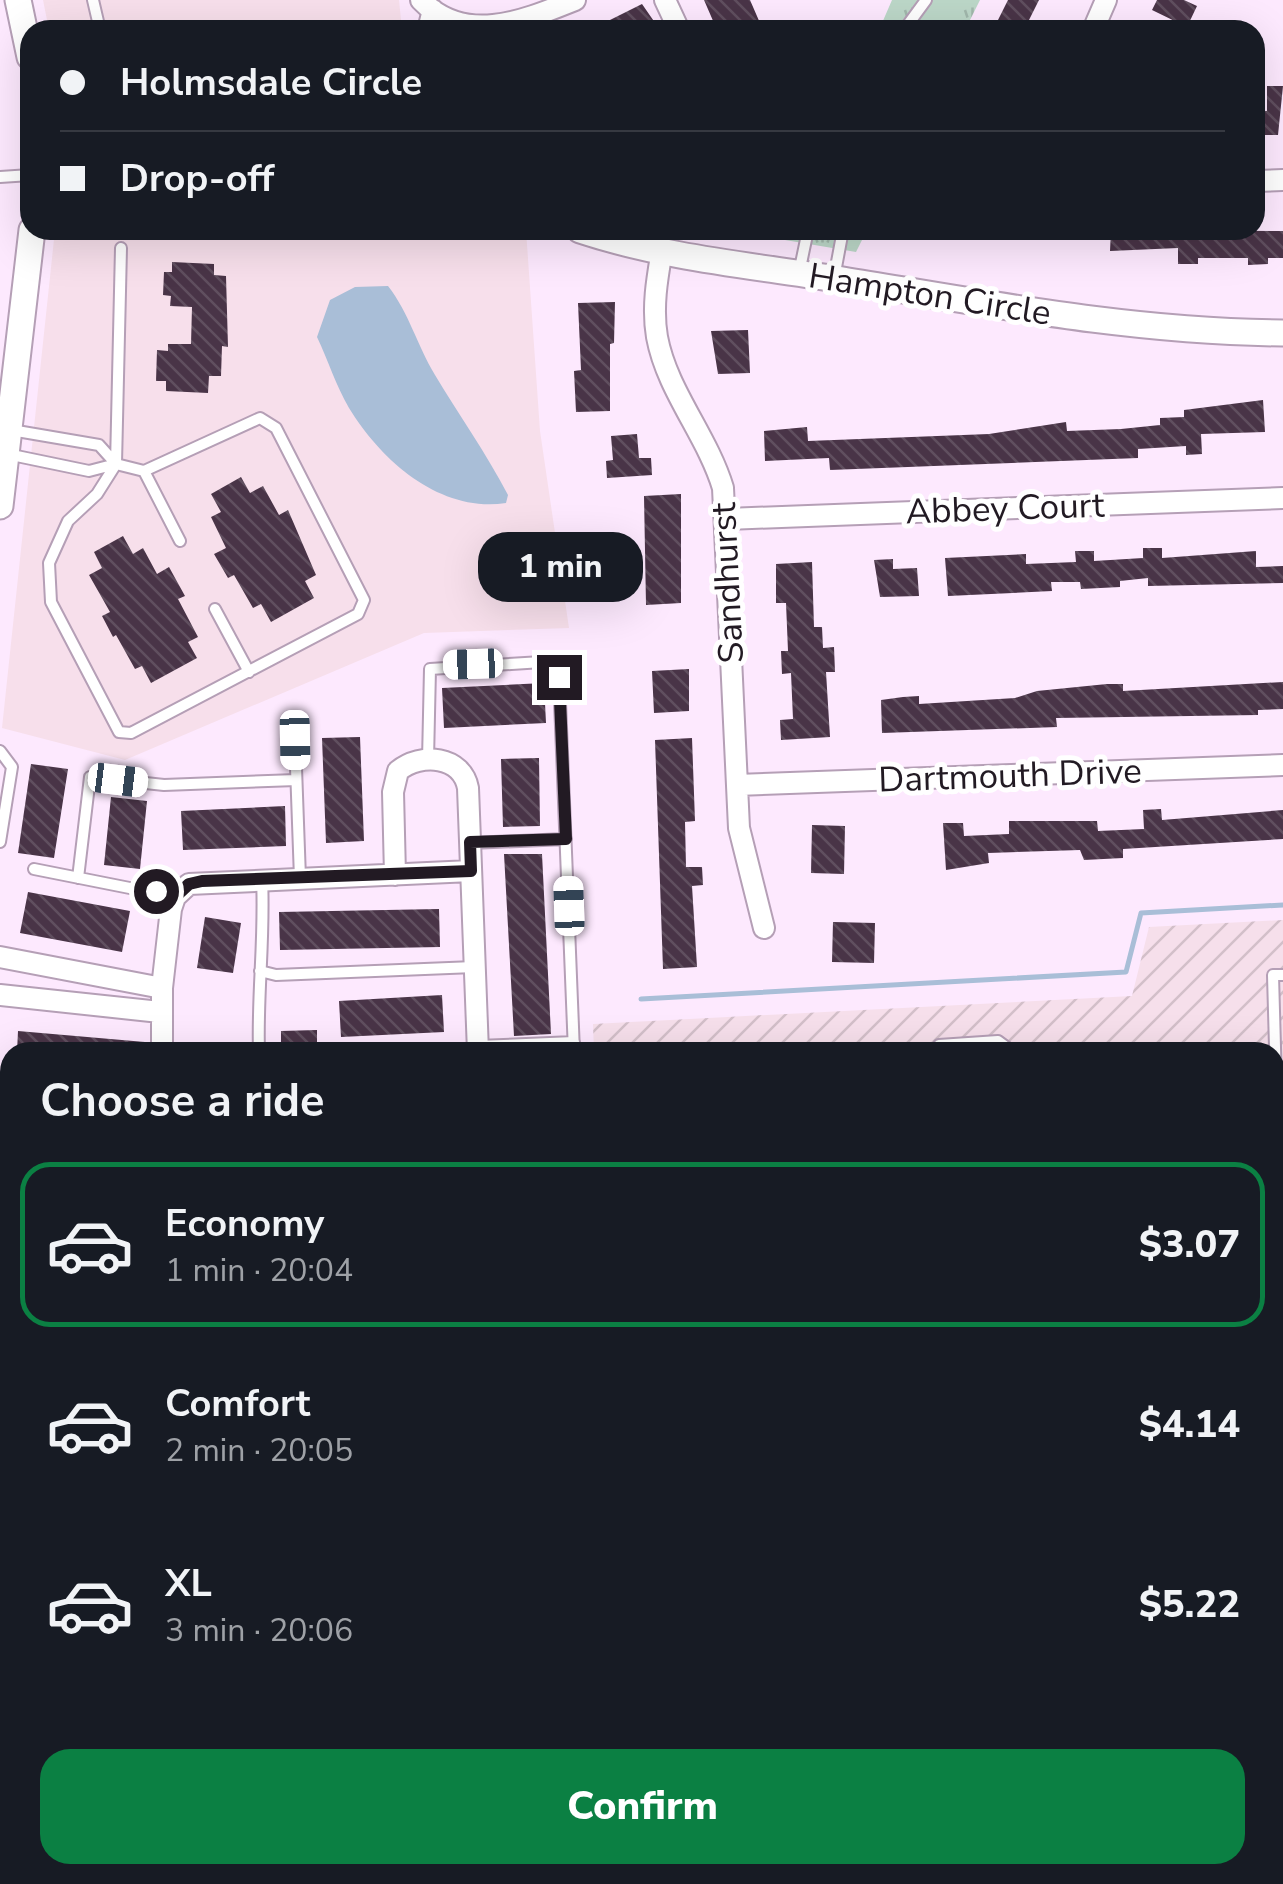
<!DOCTYPE html>
<meta charset="utf-8">
<style>
body{margin:0;font-family:"Nunito Sans",sans-serif;background:#20242c;color:#f1f3f6;height:100vh;display:flex;flex-direction:column;font-size:38px;white-space:nowrap}
*{box-sizing:border-box;margin:0}
p{font-size:32px;color:#9ea1a6}
.icon{flex:none;width:55px;height:55px;fill:none;stroke:currentColor;stroke-width:2;stroke-linecap:round;stroke-linejoin:round}
.map{position:relative;flex:1;overflow:hidden}
.details{position:absolute;left:0px;top:1042px;width:1285px;height:842px;display:flex;flex-direction:column;background:#171b24;border-radius:30px 30px 0 0;box-shadow:0 10px 40px #0002}
.details>*{flex:none}
.guide{position:absolute;left:20px;top:20px;width:1245px;height:220px;border-radius:30px;box-shadow:0 10px 40px #0002;display:grid;align-content:center;height:220px;padding:0 40px;background:#171b24}
.end{position:absolute;width:45px;height:45px;margin:-22px;border:12px solid #221a23;background:#fff;box-shadow:0 0 0 5px #fff}
.from{border-radius:50%}
.bubble{position:absolute;height:70px;border-radius:30px;background:#171b24;box-shadow:0 10px 40px #0002;font-size:32px;font-weight:800;line-height:70px;text-align:center}
.car{position:absolute;width:30px;height:60px;margin:-30px -15px;border-radius:12px;box-shadow:0 0 8px 2px #0007;background:linear-gradient(#fff 24%,#345 0 40%,#fff 0 76%,#345 0 86%,#fff 0)}
.guide b{display:flex;align-items:center;gap:35px;height:95px;font-size:38px}
.guide b+b{border-top:2px solid #363941}
.guide i{width:25px;height:25px;background:#f1f3f6}
ul{padding:0;list-style:none}
li{display:flex;align-items:center;gap:30px;height:165px;margin:0 20px 15px;padding:0 20px;border:5px solid transparent;border-radius:30px}
li div{flex:1}
li b{display:block;font-size:38px}
li em{font-style:normal;font-weight:800}
li.current{border-color:#0b8043}
li>.icon{width:90px;height:90px;stroke-width:1.5}
h2{padding:0 40px;font-size:45px;line-height:120px}
.action{display:flex;gap:20px;margin-top:auto;padding:20px 40px}
.action a{flex:1;height:115px;border-radius:30px;background:#0b8043;color:#fff;font-size:40px;font-weight:800;line-height:115px;text-align:center}
.map>svg:first-child{display:block}
.commercial{fill:#f7dfeb}
.industrial{fill:url(#industrial-furrows)}
.grass{fill:url(#grass-tufts)}
.green{fill:#bcd7c8}
.water{fill:#a9bed7}
.lines{fill:none;stroke-linecap:round;stroke-linejoin:round}
.stream{stroke:#a9bed7;stroke-width:5}
.building{fill:url(#building-back-hatch)}
.service-casing{stroke:#b59fb6;stroke-width:14}
.minor-casing{stroke:#b59fb6;stroke-width:24}
.tertiary-casing{stroke:#b59fb6;stroke-width:29}
.secondary-casing{stroke:#b59fb6;stroke-width:31}
.service{stroke:#fff;stroke-width:10}
.minor{stroke:#fff;stroke-width:20}
.tertiary{stroke:#fff;stroke-width:25}
.secondary{stroke:#fff;stroke-width:28}
.route{stroke:#221a23;stroke-width:12}
.labels{text-anchor:middle;stroke-width:10;stroke-linejoin:round;paint-order:stroke}
.street-label{font-size:35px;fill:#221a23;stroke:#fff}
</style>
<div class="map">
<svg width="1283" height="1884" viewBox="0 0 1283 1884">
<defs>
<pattern id="industrial-furrows" width="10" height="10" patternUnits="userSpaceOnUse" patternTransform="scale(2.5)"><rect width="10" height="10" fill="#f6dfeb"/><path d="M-1 1l2-2M0 10L10 0M9 11l2-2" fill="none" stroke="#d3bfc9"/></pattern>
<pattern id="grass-tufts" width="24" height="20" patternUnits="userSpaceOnUse" patternTransform="scale(2.5)"><rect width="24" height="20" fill="#bcd7c8"/><path d="M3 7l-1-3M5 7V3M7 7l1-3M15 17l-1-3M17 17v-4M19 17l1-3" fill="none" stroke="#a1b8ac"/></pattern>
<pattern id="building-back-hatch" width="6" height="6" patternUnits="userSpaceOnUse" patternTransform="scale(2.5)"><rect width="6" height="6" fill="#493447"/><path d="M-1 5l2 2M0 0l6 6M5-1l2 2" fill="none" stroke="#604f5f"/></pattern>
</defs>
<rect width="100%" height="100%" fill="#fde9fe"/>
<!-- commercial -->
<path class="commercial" d="M43,0H399L402,30H49Z
M55,230H526L540,431L569,628L424,633L125,760L2,728Z"/>
<!-- industrial -->
<path class="industrial" d="M1283,920V1421L1275,1422V1052H594L593,1024L1132,996L1149,927Z"/>
<!-- grass -->
<path class="grass" d="M892,0H980L965,30H879Z
M790,230H867L856,252L785,240Z"/>
<!-- green -->
<path class="green" d="M428,1875H532L533,1884H449Z"/>
<!-- water -->
<path class="water" d="M388,286C409,313 417,345 435,375C459,415 486,453 508,495L506,503C441,513 382,462 349,408C336,386 328,360 317,337L330,300L355,287Z"/>
<g class="lines">
<!-- stream -->
<path class="stream" d="M641,999L1126,972L1141,913L1283,905
M1275,1424L1283,1423"/>
</g>
<!-- building -->
<path class="building" d="M704,0H750L763,30H717Z
M1008,0H1039L1024,30L998,20Z
M1157,0H1184L1197,6L1187,27L1152,10Z
M642,4L660,30H590Z
M1267,86H1283L1278,135H1259V111H1267Z
M1111,230L1283,231V258H1268V264L1248,265V258H1198V264H1178V248L1110,251Z
M172,262L214,264V275L226,276L228,347L222,346L221,376H209L208,393L166,391V381H156L157,350L168,351V344H191L192,307L170,306L171,296L163,295L164,272H172Z
M615,302L614,343L610,344V411L576,412L574,371L581,370L578,303Z
M748,330L750,373L718,374L711,331Z
M1263,400L1265,432L1201,434L1202,454L1186,455V446L1138,449V458L830,470L829,458L765,461L764,431L807,427L808,441L989,434L1066,422L1067,431L1121,429L1160,425V418L1184,417V410Z
M637,434L639,458H651L652,475L607,478L606,461L613,460L611,436Z
M241,477L250,493L263,486L279,515L288,510L316,575L305,581L314,598L271,622L261,604L253,608L234,575L228,578L214,554L226,548L211,517L221,512L211,494Z
M681,494V603L646,605L644,496Z
M123,536L133,554L143,548L157,574L169,567L185,596L178,599L198,637L188,642L197,658L151,683L142,666L135,669L116,635L113,637L102,616L110,612L89,575L102,568L94,552Z
M1143,548H1162V558L1256,551V567L1283,566V583L1148,586V578L1120,581V587L1081,589L1080,582H1051L1052,591L948,596L945,558L1026,554V564L1076,562L1075,551H1094V561L1143,558Z
M893,559V569L917,568L919,596L880,597L874,560Z
M812,562L814,627H822L823,648L834,647L835,672H826L830,737L781,740L780,720L793,719L791,673L782,674L781,651H788L786,603H776V564Z
M689,669V711L654,713L652,671Z
M1283,682V709L1258,710V715L1056,718L1057,727L882,733L881,700L903,697L919,696V704L1015,698L1037,691L1107,684H1123V691Z
M544,683L546,723L444,728L442,688Z
M360,737L364,841L326,843L322,738Z
M692,738L695,821L685,822L686,867H702L703,885L692,886L697,967L663,969L655,740Z
M539,758L540,826L503,827L501,759Z
M31,764L68,769L54,858L18,853Z
M111,797L147,801L140,869L104,865Z
M285,806L286,846L183,850L181,811Z
M1161,809L1162,820L1283,810V839L1123,849V858L1084,860L1080,850L988,853L989,863L946,870L943,823H963L964,836L1009,834V821H1097L1098,831L1144,829L1143,810Z
M812,825L845,826L844,874L811,873Z
M504,854H542L551,1034L514,1036Z
M28,892L130,911L122,952L20,933Z
M439,909L440,947L280,950L279,912Z
M205,917L241,923L233,973L197,968Z
M833,922L875,923L874,963L832,962Z
M442,995L444,1032L341,1037L339,1001Z
M317,1030V1052H281V1031Z
M18,1031L145,1042L144,1052H17Z"/>
<g class="lines">
<!-- service casing -->
<g class="service-casing">
<path id="service" d="M93,0L100,30
M904,30L926,0
M0,177L30,175
M799,273L808,230
M834,278L843,230
M11,430L99,445L116,464
M7,454L89,471L116,464L144,471L260,418L276,428L364,600L358,614L131,733L119,732L51,602L49,563L68,521L97,494L116,464L121,248
M144,471L180,541
M215,609L249,672
M295,740L300,878
M0,751L12,767L0,842
M428,760L430,669L542,662L553,666L559,677L574,1052
M471,843L566,839
M34,869L175,897
M78,878L90,777L164,785L296,780
M260,971L276,975L474,967
M478,1046L574,1042
M259,1052C257,994 265,938 262,879
M935,1052L939,1045L998,1041L1013,1052
M8,1090H10
M1275,1265H1281L1273,975H1283
M1020,1875L1024,1884"/>
</g>
<!-- minor casing -->
<g class="minor-casing">
<path id="minor" d="M421,0C465,46 525,20 575,0
M665,0L679,30
M428,30L433,10
M1093,30L1106,0
M1255,181L1283,180
M662,250C657,279 652,308 657,337C667,391 707,435 723,488L739,828L764,928
M727,519L1283,498
M737,785L1283,765
M395,875L393,792L398,771C421,752 462,756 468,788L478,1052
M0,957L162,988
M0,995L160,1012
M162,1052V988L171,909L175,897L189,884L471,871
M1247,1875L1257,1884
M135,1884L137,1875"/>
</g>
<!-- tertiary casing -->
<g class="tertiary-casing">
<path id="tertiary" d="M18,0L30,57
M580,230C664,258 756,266 843,280C990,304 1134,332 1283,333
M0,506L32,230"/>
</g>
<!-- secondary casing -->
<g class="secondary-casing">
<path id="secondary" d="M1275,1463H1283
M0,1503H10"/>
</g>
<!-- service -->
<use href="#service" class="service"/>
<!-- minor -->
<use href="#minor" class="minor"/>
<!-- tertiary -->
<use href="#tertiary" class="tertiary"/>
<!-- secondary -->
<use href="#secondary" class="secondary"/>
</g>
<g class="lines">
<!-- route -->
<path class="route" d="M156,891L175,897L189,884L202,881L471,871L470,842L566,839L559,677"/>
</g>
<g class="labels">
<!-- street labels -->
<g class="street-label">
<text transform="translate(930 294) rotate(9)" y="12">Hampton Circle</text>
<text transform="translate(1005 508) rotate(-2)" y="12">Abbey Court</text>
<text transform="translate(727 583) rotate(-93)" y="12">Sandhurst</text>
<text transform="translate(1010 775) rotate(-2)" y="12">Dartmouth Drive</text>
</g>
</g>
</svg>
<i class="end from" style="left:156px;top:891px"></i>
<i class="end" style="left:559px;top:677px"></i>
<div class="bubble" style="left:478px;top:532px;width:165px">1 min</div>
<i class="car" style="left:473px;top:664px;rotate:268deg"></i>
<i class="car" style="left:295px;top:740px;rotate:179deg"></i>
<i class="car" style="left:118px;top:780px;rotate:97deg"></i>
<i class="car" style="left:569px;top:906px;rotate:358deg"></i>
<div class="guide">
<b><i class="from"></i>Holmsdale Circle</b>
<b><i></i>Drop-off</b>
</div>
<section class="details">
<h2>Choose a ride</h2>
<ul>
<li class="current"><svg class="icon" aria-label="car" viewBox="0 0 24 24"><path d="M5 17H2v-5l4-1 3-4h7l3 4 3 1v5h-3M9 17h6M6 11h13"/><circle cx="7" cy="17" r="2"/><circle cx="17" cy="17" r="2"/></svg><div><b>Economy</b><p>1 min · 20:04</p></div><em>$3.07</em></li>
<li><svg class="icon" aria-label="car" viewBox="0 0 24 24"><path d="M5 17H2v-5l4-1 3-4h7l3 4 3 1v5h-3M9 17h6M6 11h13"/><circle cx="7" cy="17" r="2"/><circle cx="17" cy="17" r="2"/></svg><div><b>Comfort</b><p>2 min · 20:05</p></div><em>$4.14</em></li>
<li><svg class="icon" aria-label="car" viewBox="0 0 24 24"><path d="M5 17H2v-5l4-1 3-4h7l3 4 3 1v5h-3M9 17h6M6 11h13"/><circle cx="7" cy="17" r="2"/><circle cx="17" cy="17" r="2"/></svg><div><b>XL</b><p>3 min · 20:06</p></div><em>$5.22</em></li>
</ul>
<div class="action"><a>Confirm</a></div>
</section>
</div>
